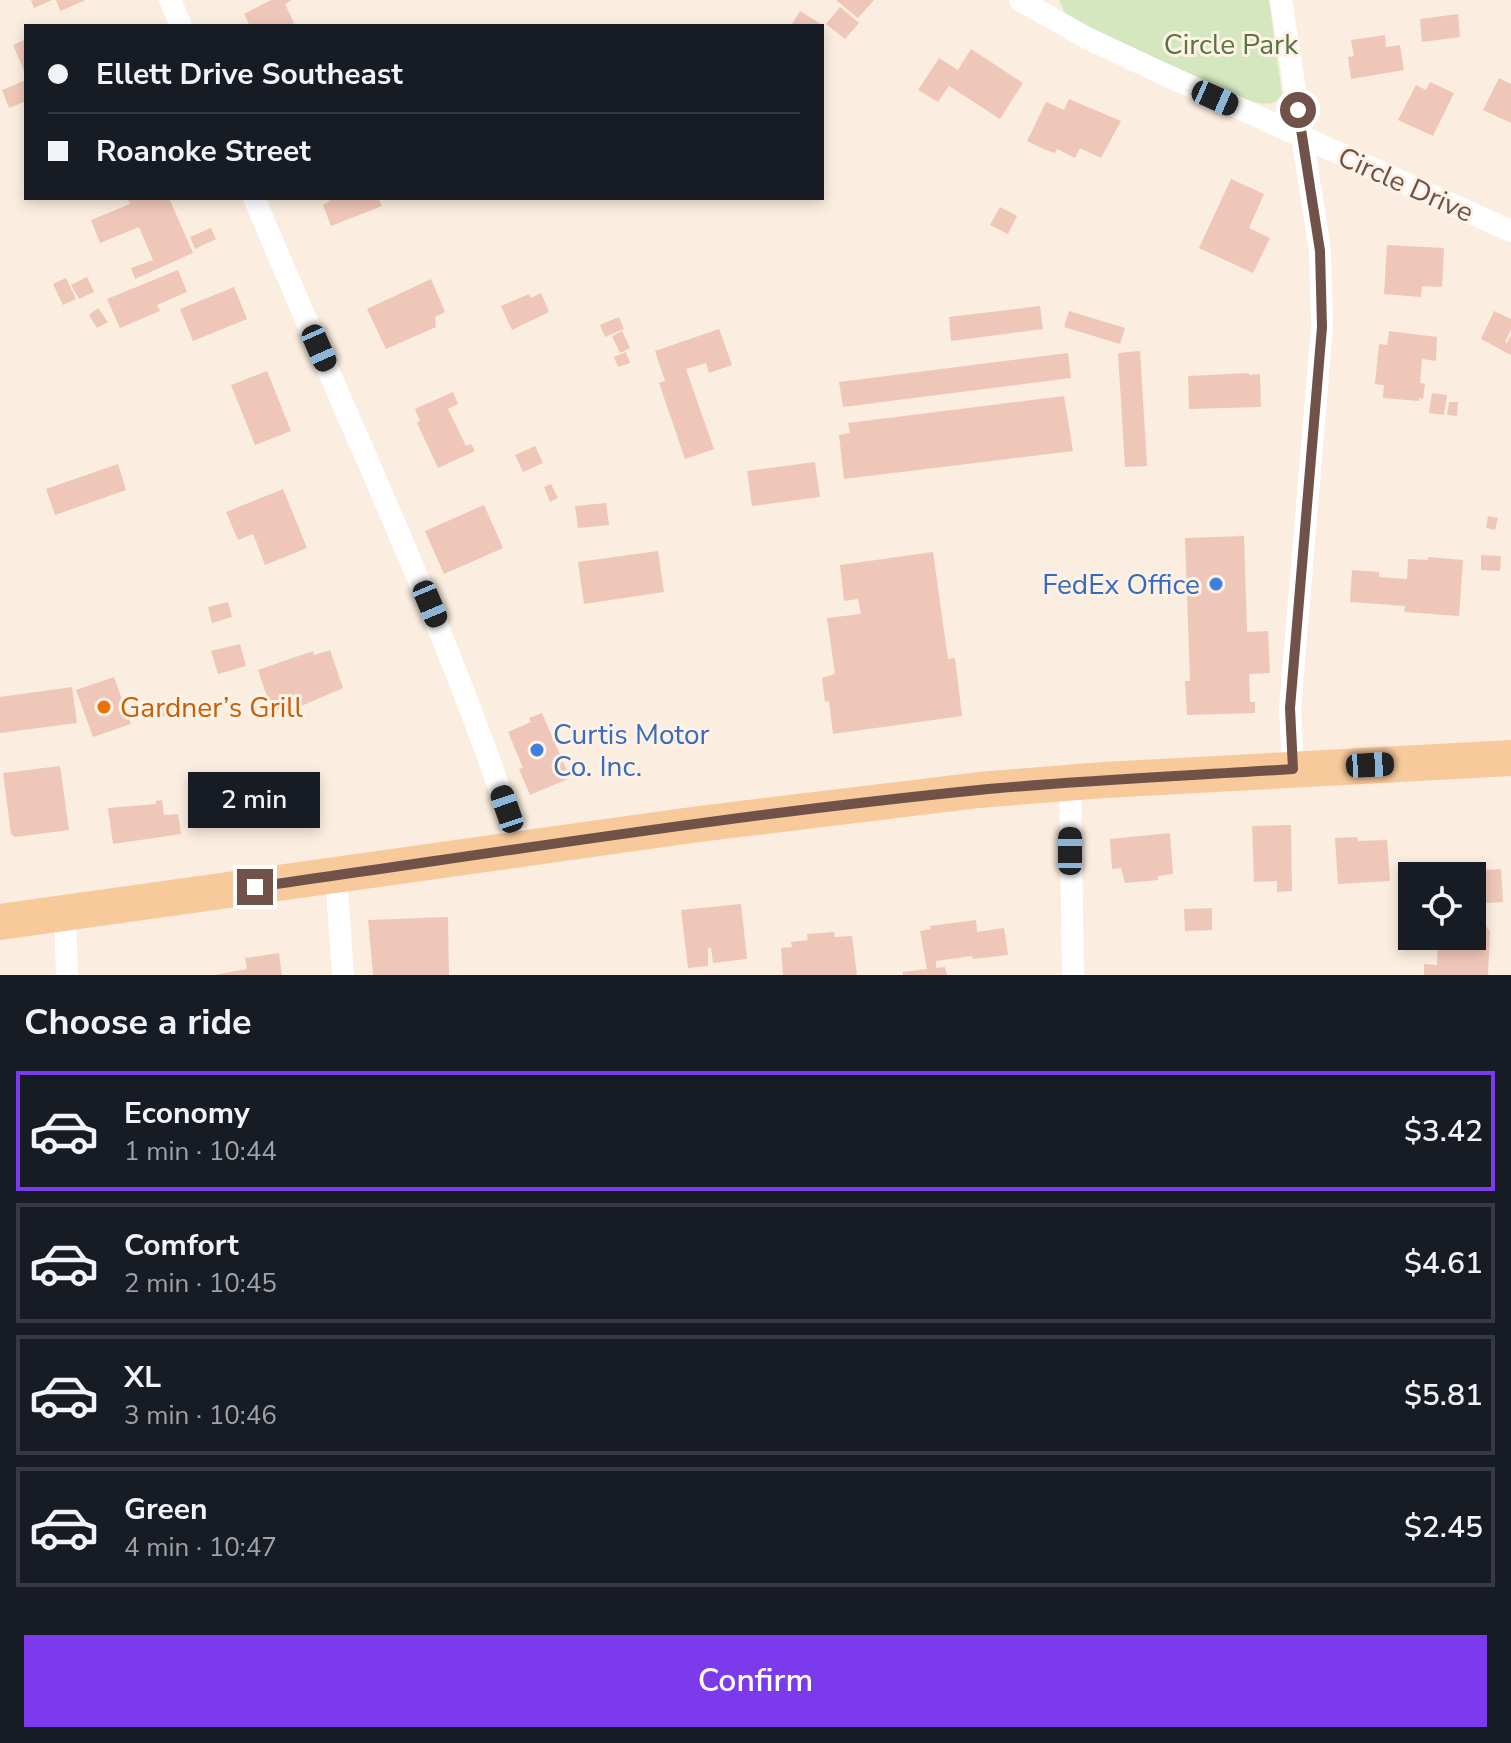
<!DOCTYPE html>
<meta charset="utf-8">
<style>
body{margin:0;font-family:"Nunito Sans",sans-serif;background:#242831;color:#f1f3f6;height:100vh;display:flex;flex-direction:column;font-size:30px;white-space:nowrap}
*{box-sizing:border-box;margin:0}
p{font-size:26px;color:#9ea1a6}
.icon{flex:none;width:44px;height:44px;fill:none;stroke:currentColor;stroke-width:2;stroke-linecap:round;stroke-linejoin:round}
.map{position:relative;height:975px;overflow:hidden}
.sheet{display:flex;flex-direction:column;background:#171b24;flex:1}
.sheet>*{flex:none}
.guide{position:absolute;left:24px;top:24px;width:800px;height:176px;border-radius:0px;box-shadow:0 4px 12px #0003;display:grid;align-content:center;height:176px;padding:0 24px;background:#171b24}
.tools{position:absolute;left:1398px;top:862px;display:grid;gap:16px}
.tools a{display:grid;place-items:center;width:88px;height:88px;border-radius:0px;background:#171b24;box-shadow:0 4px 12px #0003;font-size:40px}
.end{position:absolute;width:36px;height:36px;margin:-18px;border:10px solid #705248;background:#fff;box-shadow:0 0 0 4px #fff}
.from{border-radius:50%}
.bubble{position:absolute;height:56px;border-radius:0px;background:#171b24;box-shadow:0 4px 12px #0003;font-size:26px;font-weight:600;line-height:56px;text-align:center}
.car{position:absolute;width:24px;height:48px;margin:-24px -12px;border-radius:10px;box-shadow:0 0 6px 2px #0007;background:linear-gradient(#222 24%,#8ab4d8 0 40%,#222 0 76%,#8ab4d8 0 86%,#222 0)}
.guide b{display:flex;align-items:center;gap:28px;height:76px;font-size:30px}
.guide b+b{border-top:2px solid #363941}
.guide i{width:20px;height:20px;background:#f1f3f6}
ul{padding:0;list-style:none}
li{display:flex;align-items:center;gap:24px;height:120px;margin:0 16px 12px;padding:0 8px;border:4px solid #363941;border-radius:0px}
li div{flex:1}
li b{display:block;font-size:30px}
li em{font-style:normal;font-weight:600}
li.active{border-color:#7c3aed}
li>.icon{width:72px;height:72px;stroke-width:1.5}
h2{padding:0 24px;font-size:36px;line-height:96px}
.cta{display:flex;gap:16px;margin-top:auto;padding:16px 24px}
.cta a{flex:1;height:92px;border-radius:0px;background:#7c3aed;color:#fff;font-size:32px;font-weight:600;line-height:92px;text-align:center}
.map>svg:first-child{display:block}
.green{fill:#d4e7bf}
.building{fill:#efc7b8}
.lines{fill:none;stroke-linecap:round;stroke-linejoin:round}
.street{stroke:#fff;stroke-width:22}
.primary{stroke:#f8c99a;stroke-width:36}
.route{stroke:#705248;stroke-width:10}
.shop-dot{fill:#3f7fe0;stroke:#fef1e5;stroke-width:3}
.food-dot{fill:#e8710a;stroke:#fef1e5;stroke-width:3}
.labels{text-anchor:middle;stroke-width:6;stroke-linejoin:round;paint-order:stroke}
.park-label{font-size:28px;fill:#577642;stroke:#fef1e5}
.street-label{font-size:28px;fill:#705248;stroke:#fef1e5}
.shop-label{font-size:28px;fill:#366cbe;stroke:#fef1e5;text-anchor:end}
.food-label{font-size:28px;fill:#c56008;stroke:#fef1e5;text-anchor:start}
</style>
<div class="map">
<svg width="1511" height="975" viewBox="0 0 1511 975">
<rect width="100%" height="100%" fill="#fbede0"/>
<!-- green -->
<path class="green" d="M1059,0H1269L1282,94C1275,108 1261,104 1248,100L1083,25L1066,16Z"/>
<!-- building -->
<path class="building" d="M31,0H52L34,8Z
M56,0H86L60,11Z
M271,0H292L285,4L294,23L288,26H250L244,14Z
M836,0H874L858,18Z
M840,7L859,23L845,39L826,24Z
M800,11L824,26H791Z
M1458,14L1460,37L1422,42L1420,19Z
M1385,35L1386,47L1400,45L1404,70L1351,79L1348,57L1354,56L1351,40Z
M26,39V75L13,45Z
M971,49L1023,83L1000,119L949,86L938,102L918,90L939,58L958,70Z
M1499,78L1511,84V123L1483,110Z
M26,80V101L9,108L2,90Z
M1430,82L1454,93L1433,136L1398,120L1416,85L1426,90Z
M1069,99L1121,121L1101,158L1080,148L1075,158L1057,149L1055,153L1046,150L1027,141L1046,102L1064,110Z
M1231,179L1264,194L1249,228L1270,238L1253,273L1199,248Z
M127,198H169L193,253L135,279L131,268L153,260L139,227L100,243L91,220L130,204Z
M329,198H378L382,206L331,226L323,205L330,201Z
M1000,207L1017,216L1008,234L990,225Z
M211,228L216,239L195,249L190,237Z
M1387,245L1444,248L1442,287L1422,286L1421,297L1384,294Z
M178,270L187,292L157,305L160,311L120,328L107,299Z
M87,277L94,292L79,299L71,285Z
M66,278L76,299L63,305L53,284Z
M431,279L445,312L435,317L436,327L386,349L367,309Z
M234,287L247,319L193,341L180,309Z
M541,293L549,312L512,330L501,306L529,294L531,298Z
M1040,306L1043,329L951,341L949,317Z
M98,308L108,322L97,328L89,315Z
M1069,311L1125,328L1120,344L1064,327Z
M1494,311L1511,319V329L1505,342L1507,343L1511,335V355L1481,339Z
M619,317L624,329L605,337L600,325Z
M719,329L732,365L709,373L706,363L686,369L714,449L685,459L659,383L665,381L655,351Z
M622,331L630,348L620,353L612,336Z
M1389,331L1437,337L1436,361L1422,359L1420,383L1425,384L1423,399L1419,398V401L1383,398L1384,385L1375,384L1379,344L1387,345Z
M1140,351L1147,466L1125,467L1118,353Z
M626,352L630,363L618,367L614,357Z
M1068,353L1071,378L843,407L839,382Z
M267,371L291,431L255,445L231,385Z
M1249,373V375L1260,374L1261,407L1189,409L1188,376Z
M453,392L458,404L448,409L466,446L471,444L475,451L438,468L417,423L420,421L415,409Z
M1432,393L1447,395L1444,415L1429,413Z
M1064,396L1073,451L844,479L839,435L850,433L848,423Z
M1449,402H1458L1457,416L1447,415Z
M535,446L543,463L523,472L515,455Z
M815,462L820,497L752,506L747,471Z
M118,464L126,490L55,515L46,489Z
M551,484L558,498L550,502L544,487Z
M283,489L307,548L265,565L253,534L238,540L226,512Z
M606,503L609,525L578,528L575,506Z
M484,505L503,548L444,574L425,531Z
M1488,516L1498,518L1495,530L1486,528Z
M1244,536L1247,632L1268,631L1270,673L1249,674L1250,702H1255V713L1187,715L1185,681H1190L1185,538Z
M658,551L664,592L584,604L578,562Z
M933,552L948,659L955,658L962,716L833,734L829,701L825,702L822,678L835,674L827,618L861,614L858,599L844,601L840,565Z
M1481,555L1501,556L1500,571L1481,570Z
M1428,557L1463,560L1459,616L1404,612L1405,606L1350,602L1352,570L1379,572V577L1407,579L1408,559L1428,560Z
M228,602L232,617L212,623L208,607Z
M240,644L246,666L218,674L211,651Z
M330,650L343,688L299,707L298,703L272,712L258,670L313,651L314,655Z
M114,677L131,724L93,737L76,690Z
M72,687L77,723L0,733V697Z
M168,701L172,714L162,717L158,704Z
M542,713L570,778L530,795L519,769L523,768L508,732L531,722L529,718Z
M60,766L69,830L15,837L11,834L3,773Z
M162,800L164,815L178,814L181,834L113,844L108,808L156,804V801Z
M1291,825L1292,891L1277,892V881L1254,882L1252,826Z
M1170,833L1173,874L1158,876V880L1125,883L1121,868L1112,869L1110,839Z
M1357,837L1358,841L1387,840L1390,881L1338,884L1335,838Z
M1501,869L1503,902L1472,904V876H1428V873Z
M741,904L747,959L713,963L711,948H708V966L688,968L681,910Z
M1212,908V930L1185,931L1184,909Z
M448,917L449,975H373L368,920Z
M976,920L977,932L1004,928L1008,955L973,959L972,956L936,961V968L945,967L947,975H903V972L927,969L920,931L931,929L930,926Z
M1475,923L1484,924L1490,931L1488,975H1424V964L1437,965L1438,936H1472V926Z
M834,932L835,937L852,936L857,975H783L781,948L792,947L791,942L808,940L807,934Z
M279,953L282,975H214L247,969L245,958Z"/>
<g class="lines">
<!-- street -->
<path class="street" d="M170,0L181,26
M1020,0L1085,37L1157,71L1511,231
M1281,0L1320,251L1322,327L1290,708L1293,769
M254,198C345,415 447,626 520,849
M1070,783L1073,975
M336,875L343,975
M65,913L67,975"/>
<!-- primary -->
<path class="primary" d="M0,922L699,824L979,790L1104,780L1511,758"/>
</g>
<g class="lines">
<!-- route -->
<path class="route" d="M255,887C496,853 737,814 979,790C1083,780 1188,776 1293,769L1290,708L1322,327L1320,251L1298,110"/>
</g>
<!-- markers -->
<g class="shop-dot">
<circle cx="1216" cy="584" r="8"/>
<circle cx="537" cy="750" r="8"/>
</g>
<circle class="food-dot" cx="104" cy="707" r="8"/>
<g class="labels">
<!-- park labels -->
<g class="park-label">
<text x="1231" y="54">Circle Park</text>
</g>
<!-- street labels -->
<g class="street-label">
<text transform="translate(1406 184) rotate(24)" y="10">Circle Drive</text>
</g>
<!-- shop labels -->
<g class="shop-label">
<text x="1200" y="594">FedEx Office</text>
<text x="553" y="744" text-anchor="start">Curtis Motor<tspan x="553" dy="32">Co. Inc.</tspan></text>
</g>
<!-- food labels -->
<g class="food-label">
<text x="120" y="717">Gardner’s Grill</text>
</g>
</g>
</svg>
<div class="tools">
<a><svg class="icon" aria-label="locate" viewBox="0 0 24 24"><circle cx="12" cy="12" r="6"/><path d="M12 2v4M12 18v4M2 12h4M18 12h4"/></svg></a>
</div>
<i class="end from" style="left:1298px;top:110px"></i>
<i class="end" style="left:255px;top:887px"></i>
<div class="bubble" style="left:188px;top:772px;width:132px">2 min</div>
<i class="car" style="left:1215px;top:98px;rotate:114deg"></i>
<i class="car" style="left:319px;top:348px;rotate:156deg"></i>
<i class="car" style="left:430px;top:604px;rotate:157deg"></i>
<i class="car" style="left:1370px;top:765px;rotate:87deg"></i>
<i class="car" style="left:507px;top:809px;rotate:341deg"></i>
<i class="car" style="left:1070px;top:851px;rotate:0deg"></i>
<div class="guide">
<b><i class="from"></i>Ellett Drive Southeast</b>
<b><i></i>Roanoke Street</b>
</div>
</div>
<section class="sheet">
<h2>Choose a ride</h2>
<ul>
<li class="active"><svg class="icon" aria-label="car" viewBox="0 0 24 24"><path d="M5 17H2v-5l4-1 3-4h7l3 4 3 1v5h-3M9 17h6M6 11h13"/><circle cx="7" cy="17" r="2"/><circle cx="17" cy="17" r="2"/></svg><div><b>Economy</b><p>1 min · 10:44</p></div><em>$3.42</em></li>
<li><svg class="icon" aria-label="car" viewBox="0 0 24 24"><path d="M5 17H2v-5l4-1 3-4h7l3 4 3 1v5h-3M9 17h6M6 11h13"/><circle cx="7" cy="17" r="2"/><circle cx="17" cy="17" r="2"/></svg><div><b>Comfort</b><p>2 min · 10:45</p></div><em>$4.61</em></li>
<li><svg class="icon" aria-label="car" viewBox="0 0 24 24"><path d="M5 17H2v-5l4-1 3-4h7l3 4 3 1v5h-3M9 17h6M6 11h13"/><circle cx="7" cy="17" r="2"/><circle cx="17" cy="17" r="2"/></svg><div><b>XL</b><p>3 min · 10:46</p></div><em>$5.81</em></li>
<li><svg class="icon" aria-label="car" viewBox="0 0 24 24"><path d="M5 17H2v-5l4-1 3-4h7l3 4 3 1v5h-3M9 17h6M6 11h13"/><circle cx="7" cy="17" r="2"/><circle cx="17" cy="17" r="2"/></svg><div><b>Green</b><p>4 min · 10:47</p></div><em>$2.45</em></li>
</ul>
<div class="cta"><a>Confirm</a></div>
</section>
